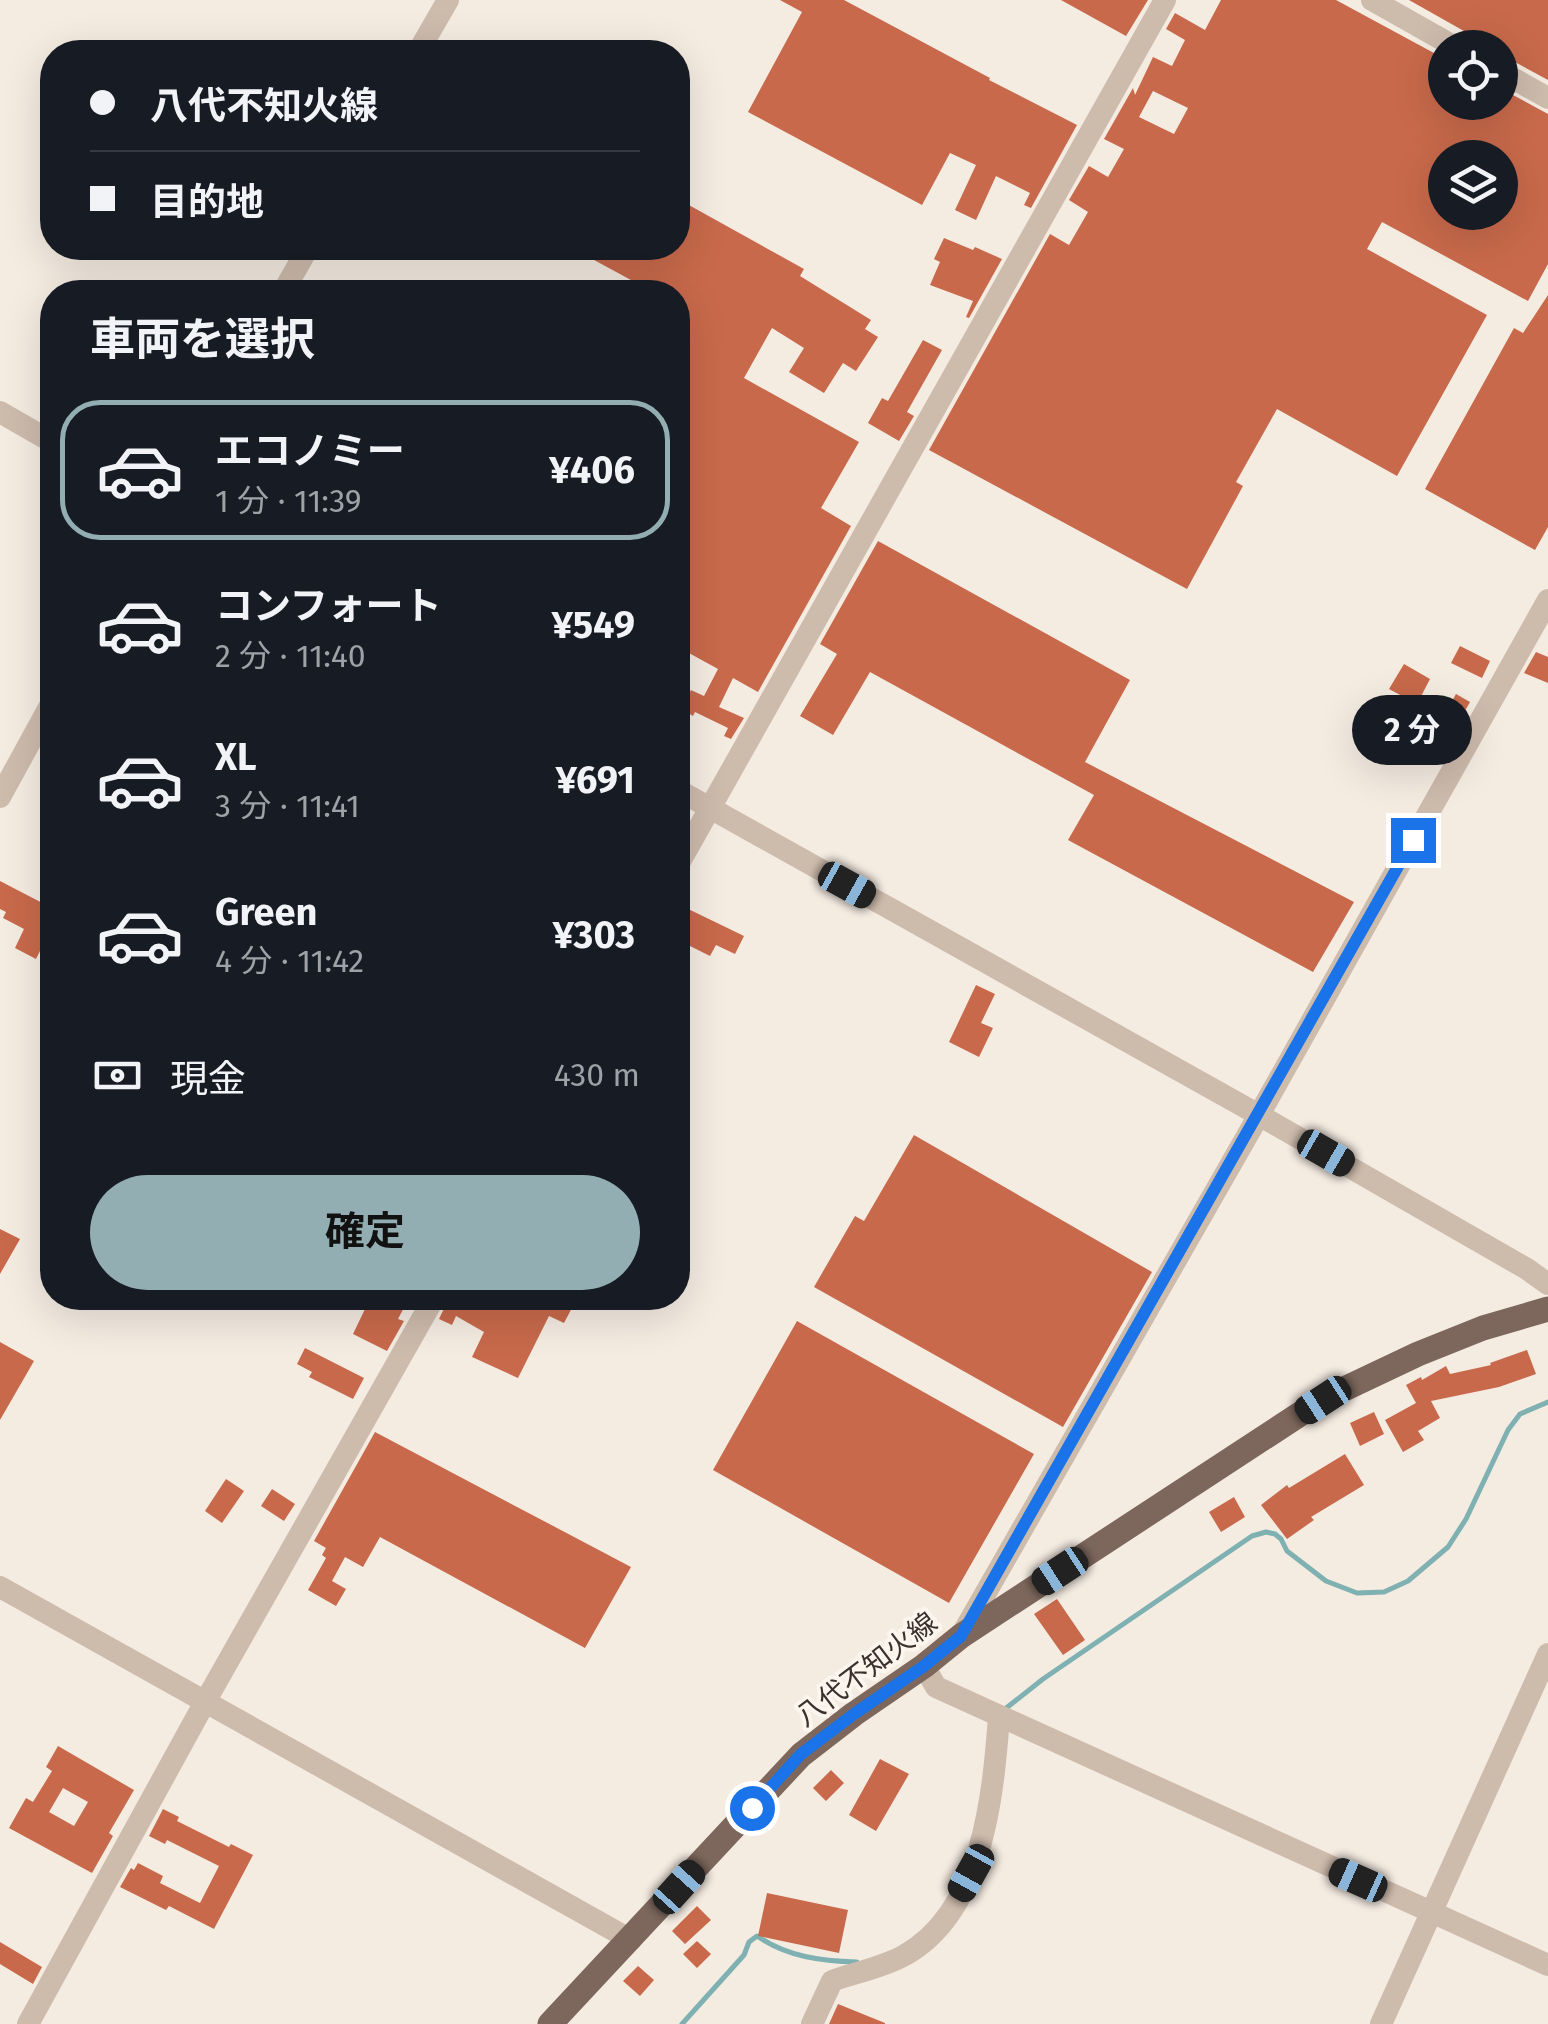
<!DOCTYPE html>
<html lang="ja">
<meta charset="utf-8">
<style>
body{margin:0;font-family:"Fira Sans","Noto Sans JP",sans-serif;background:#242831;color:#f1f3f6;height:100vh;display:flex;flex-direction:column;font-size:38px;white-space:nowrap}
*{box-sizing:border-box;margin:0}
p{font-size:32px;color:#9ea1a6}
.icon{flex:none;width:55px;height:55px;fill:none;stroke:currentColor;stroke-width:2;stroke-linecap:round;stroke-linejoin:round}
.map{position:relative;flex:1;overflow:hidden}
.side{position:absolute;left:40px;top:280px;width:650px;height:1030px;display:flex;flex-direction:column;background:#171b24;border-radius:40px;box-shadow:0 10px 40px #0002}
.side>*{flex:none}
.top-card{position:absolute;left:40px;top:40px;width:650px;height:220px;border-radius:40px;box-shadow:0 10px 40px #0002;display:grid;align-content:center;height:220px;padding:0 50px;background:#171b24}
.tools{position:absolute;left:1428px;top:30px;display:grid;gap:20px}
.tools a{display:grid;place-items:center;width:90px;height:90px;border-radius:50%;background:#171b24;box-shadow:0 10px 40px #0002;font-size:50px}
.end{position:absolute;width:45px;height:45px;margin:-22px;border:12px solid #1a73e8;background:#fff;box-shadow:0 0 0 5px #fff}
.from{border-radius:50%}
.bubble{position:absolute;height:70px;border-radius:35px;background:#171b24;box-shadow:0 10px 40px #0002;font-size:32px;font-weight:700;line-height:70px;text-align:center}
.car{position:absolute;width:30px;height:60px;margin:-30px -15px;border-radius:12px;box-shadow:0 0 8px 2px #0007;background:linear-gradient(#222 24%,#8ab4d8 0 40%,#222 0 76%,#8ab4d8 0 86%,#222 0)}
.top-card b{display:flex;align-items:center;gap:35px;height:95px;font-size:38px}
.top-card b+b{border-top:2px solid #363941}
.top-card i{width:25px;height:25px;background:#f1f3f6}
ul{padding:0;list-style:none}
li{display:flex;align-items:center;gap:30px;height:140px;margin:0 20px 15px;padding:0 30px;border:5px solid transparent;border-radius:40px}
li div{flex:1}
li b{display:block;font-size:38px}
li em{font-style:normal;font-weight:700}
li.current{border-color:#92aeb2}
li>.icon{width:90px;height:90px;stroke-width:1.5}
h2{padding:0 50px;font-size:45px;line-height:120px}
.pay{display:flex;align-items:center;gap:25px;height:110px;padding:0 50px;font-size:38px}
.pay p{margin-inline-start:auto}
.button{display:flex;gap:20px;margin-top:auto;padding:20px 50px}
.button a{flex:1;height:115px;border-radius:60px;background:#92aeb2;color:#111;font-size:40px;font-weight:700;line-height:115px;text-align:center}
.map>svg:first-child{display:block}
.lines{fill:none;stroke-linecap:round;stroke-linejoin:round}
.stream{stroke:#7fb0b2;stroke-width:5}
.building{fill:#c8694b;fill-rule:evenodd}
.minor{stroke:#cdbbac;stroke-width:22}
.major{stroke:#7d675c;stroke-width:25}
.route{stroke:#1a73e8;stroke-width:12}
.labels{text-anchor:middle;stroke-width:8;stroke-linejoin:round;paint-order:stroke}
.street-label{font-size:28px;fill:#3b302b;stroke:#fbf5ee}
</style>
<div class="map">
<svg width="1548" height="2024" viewBox="0 0 1548 2024">
<rect width="100%" height="100%" fill="#f4ebe1"/>
<g class="lines">
<!-- stream -->
<path class="stream" d="M1005,1709L1043,1679L1252,1536L1266,1532L1275,1534L1281,1539L1287,1551L1326,1581L1357,1593L1384,1592L1408,1581L1448,1547L1466,1519L1508,1430L1520,1414L1548,1402
M682,2024L744,1955L749,1942L757,1936C788,1957 821,1961 857,1962"/>
</g>
<!-- building -->
<path class="building" d="M780,0H844L990,78L989,80L1077,125L1031,208L1024,205L1030,193L996,176L976,220L955,210L976,165L950,153L922,205L748,112L802,12Z
M1061,0H1148L1126,36Z
M1221,0H1336L1445,59V102H1500V88L1548,114V264L1528,301L1382,222L1367,249L1487,315L1397,476L1277,409L1236,482L1243,486L1187,589L929,450L1050,234L1069,245L1088,212L1069,200L1089,166L1108,177L1124,149L1104,139L1133,88L1135,95L1153,57L1172,66L1185,40L1166,29L1175,13L1205,30ZM1153,91L1188,108L1174,134L1139,117ZM1445,158H1500V212H1445Z
M1409,0H1548V80L1500,54V48H1494Z
M678,199L804,269L800,276L871,320L865,329L878,337L856,371L843,363L824,393L789,372L804,348L772,328L744,378L859,442L821,508L851,526L758,692L733,678L719,707L744,718L731,739L724,736L728,728L695,712L693,716L681,709L691,690L704,696L718,669L678,647V292H653L572,248H678Z
M944,238L973,250L975,247L1002,259L969,318L966,317L973,301L930,285L940,262L934,259Z
M1548,295V527L1535,550L1425,489L1514,328L1523,333Z
M923,340L942,350L907,412L914,416L899,441L868,423L882,398L888,401Z
M878,541L1130,680L1085,762L1354,902L1313,972L1068,840L1094,795L870,672L833,735L800,716L837,654L820,644Z
M1460,646L1490,661L1482,678L1451,663Z
M1536,652L1548,657V683L1524,673Z
M1404,664L1430,679L1417,704L1389,689Z
M1456,694L1470,702L1454,730L1440,722Z
M0,881L52,908V918L43,937L46,939L36,959L15,948L24,929L3,918L6,912L0,909Z
M682,906L744,936L735,954L716,945L710,956L678,940V915Z
M976,985L995,994L981,1023L993,1028L979,1057L949,1042Z
M914,1135L1152,1272L1063,1427L814,1287L855,1216L864,1221Z
M0,1229L20,1239L0,1274Z
M342,1298H409L398,1319L404,1321L387,1351L353,1334L365,1309Z
M449,1298H554L573,1306L564,1323L549,1316L518,1378L472,1357L484,1332L456,1316L452,1325L439,1319Z
M797,1321L1034,1454L949,1603L713,1470Z
M0,1342L34,1361L0,1420Z
M305,1348L364,1378L353,1399L309,1377L312,1372L297,1364Z
M1527,1350L1536,1374L1499,1387L1431,1401L1440,1418L1418,1431L1424,1440L1403,1452L1385,1420L1416,1403L1406,1385L1421,1377L1422,1380L1446,1366L1450,1374L1491,1365L1490,1363Z
M1374,1412L1384,1434L1360,1446L1350,1423Z
M375,1432L631,1567L585,1648L380,1537L363,1567L345,1557L332,1581L346,1589L336,1606L308,1590L326,1558L322,1555L326,1548L314,1541Z
M1345,1454L1364,1485L1311,1517L1314,1520L1287,1539L1261,1505L1287,1485L1289,1488Z
M226,1479L244,1491L222,1523L205,1511Z
M272,1489L295,1504L284,1521L261,1506Z
M1234,1497L1245,1517L1221,1532L1209,1512Z
M1057,1599L1085,1640L1063,1655L1034,1614Z
M58,1746L134,1790L109,1833L113,1836L92,1873L9,1828L26,1798L33,1802L52,1771L46,1767ZM63,1788L88,1802L74,1826L49,1812Z
M880,1759L909,1774L876,1831L849,1815Z
M831,1770L844,1783L826,1801L813,1788Z
M163,1809L179,1817L177,1821L229,1847L231,1844L253,1855L214,1929L169,1906L166,1910L120,1887L131,1868L134,1870L138,1863L163,1876L160,1883L200,1903L219,1866L167,1840L165,1844L149,1836Z
M767,1893L848,1910L839,1953L758,1936Z
M697,1906L711,1920L685,1944L672,1931Z
M697,1941L711,1954L697,1968L683,1954Z
M0,1942L42,1967L33,1984L0,1964Z
M638,1966L654,1980L640,1996L623,1981Z
M838,2004L885,2023V2024H829Z"/>
<g class="lines">
<!-- minor -->
<path class="minor" d="M1372,0L1457,48
M418,52L448,0
M1500,71L1548,98
M283,292L308,248
M0,412L52,442
M678,790L1259,1115L1527,1269L1548,1284
M0,797L52,702
M678,865L1165,0
M0,1587L631,1940
M961,1636L1259,1115L1548,600
M924,1666L936,1687L1548,1965
M28,2024L205,1702L434,1298
M812,2024L832,1981C856,1972 882,1968 905,1955C983,1911 993,1796 999,1717
M1381,2024L1548,1654"/>
<!-- major -->
<path class="major" d="M550,2024L801,1755L854,1714L924,1666L961,1636L1323,1399L1418,1354L1483,1328L1548,1309"/>
</g>
<g class="lines">
<!-- route -->
<path class="route" d="M752,1808L801,1754L854,1714L924,1666L961,1636L1413,840"/>
</g>
<g class="labels">
<!-- street labels -->
<g class="street-label">
<text transform="translate(866 1669) rotate(-37)" y="10">八代不知火線</text>
</g>
</g>
</svg>
<div class="tools">
<a><svg class="icon" aria-label="locate" viewBox="0 0 24 24"><circle cx="12" cy="12" r="6"/><path d="M12 2v4M12 18v4M2 12h4M18 12h4"/></svg></a>
<a><svg class="icon" aria-label="layers" viewBox="0 0 24 24"><path d="M12 4l9 5-9 5-9-5zM3 14l9 5 9-5"/></svg></a>
</div>
<i class="end from" style="left:752px;top:1808px"></i>
<i class="end" style="left:1413px;top:840px"></i>
<div class="bubble" style="left:1352px;top:695px;width:120px">2 分</div>
<i class="car" style="left:847px;top:885px;rotate:119deg"></i>
<i class="car" style="left:1326px;top:1153px;rotate:120deg"></i>
<i class="car" style="left:1323px;top:1400px;rotate:237deg"></i>
<i class="car" style="left:1060px;top:1571px;rotate:237deg"></i>
<i class="car" style="left:971px;top:1873px;rotate:209deg"></i>
<i class="car" style="left:1358px;top:1880px;rotate:294deg"></i>
<i class="car" style="left:679px;top:1887px;rotate:42deg"></i>
<div class="top-card">
<b><i class="from"></i>八代不知火線</b>
<b><i></i>目的地</b>
</div>
<section class="side">
<h2>車両を選択</h2>
<ul>
<li class="current"><svg class="icon" aria-label="car" viewBox="0 0 24 24"><path d="M5 17H2v-5l4-1 3-4h7l3 4 3 1v5h-3M9 17h6M6 11h13"/><circle cx="7" cy="17" r="2"/><circle cx="17" cy="17" r="2"/></svg><div><b>エコノミー</b><p>1 分 · 11:39</p></div><em>¥406</em></li>
<li><svg class="icon" aria-label="car" viewBox="0 0 24 24"><path d="M5 17H2v-5l4-1 3-4h7l3 4 3 1v5h-3M9 17h6M6 11h13"/><circle cx="7" cy="17" r="2"/><circle cx="17" cy="17" r="2"/></svg><div><b>コンフォート</b><p>2 分 · 11:40</p></div><em>¥549</em></li>
<li><svg class="icon" aria-label="car" viewBox="0 0 24 24"><path d="M5 17H2v-5l4-1 3-4h7l3 4 3 1v5h-3M9 17h6M6 11h13"/><circle cx="7" cy="17" r="2"/><circle cx="17" cy="17" r="2"/></svg><div><b>XL</b><p>3 分 · 11:41</p></div><em>¥691</em></li>
<li><svg class="icon" aria-label="car" viewBox="0 0 24 24"><path d="M5 17H2v-5l4-1 3-4h7l3 4 3 1v5h-3M9 17h6M6 11h13"/><circle cx="7" cy="17" r="2"/><circle cx="17" cy="17" r="2"/></svg><div><b>Green</b><p>4 分 · 11:42</p></div><em>¥303</em></li>
</ul>
<div class="pay"><svg class="icon" aria-label="cash" viewBox="0 0 24 24"><path d="M3 7h18v10H3z"/><circle cx="12" cy="12" r="2"/></svg>現金<p>430 m</p></div>
<div class="button"><a>確定</a></div>
</section>
</div>
